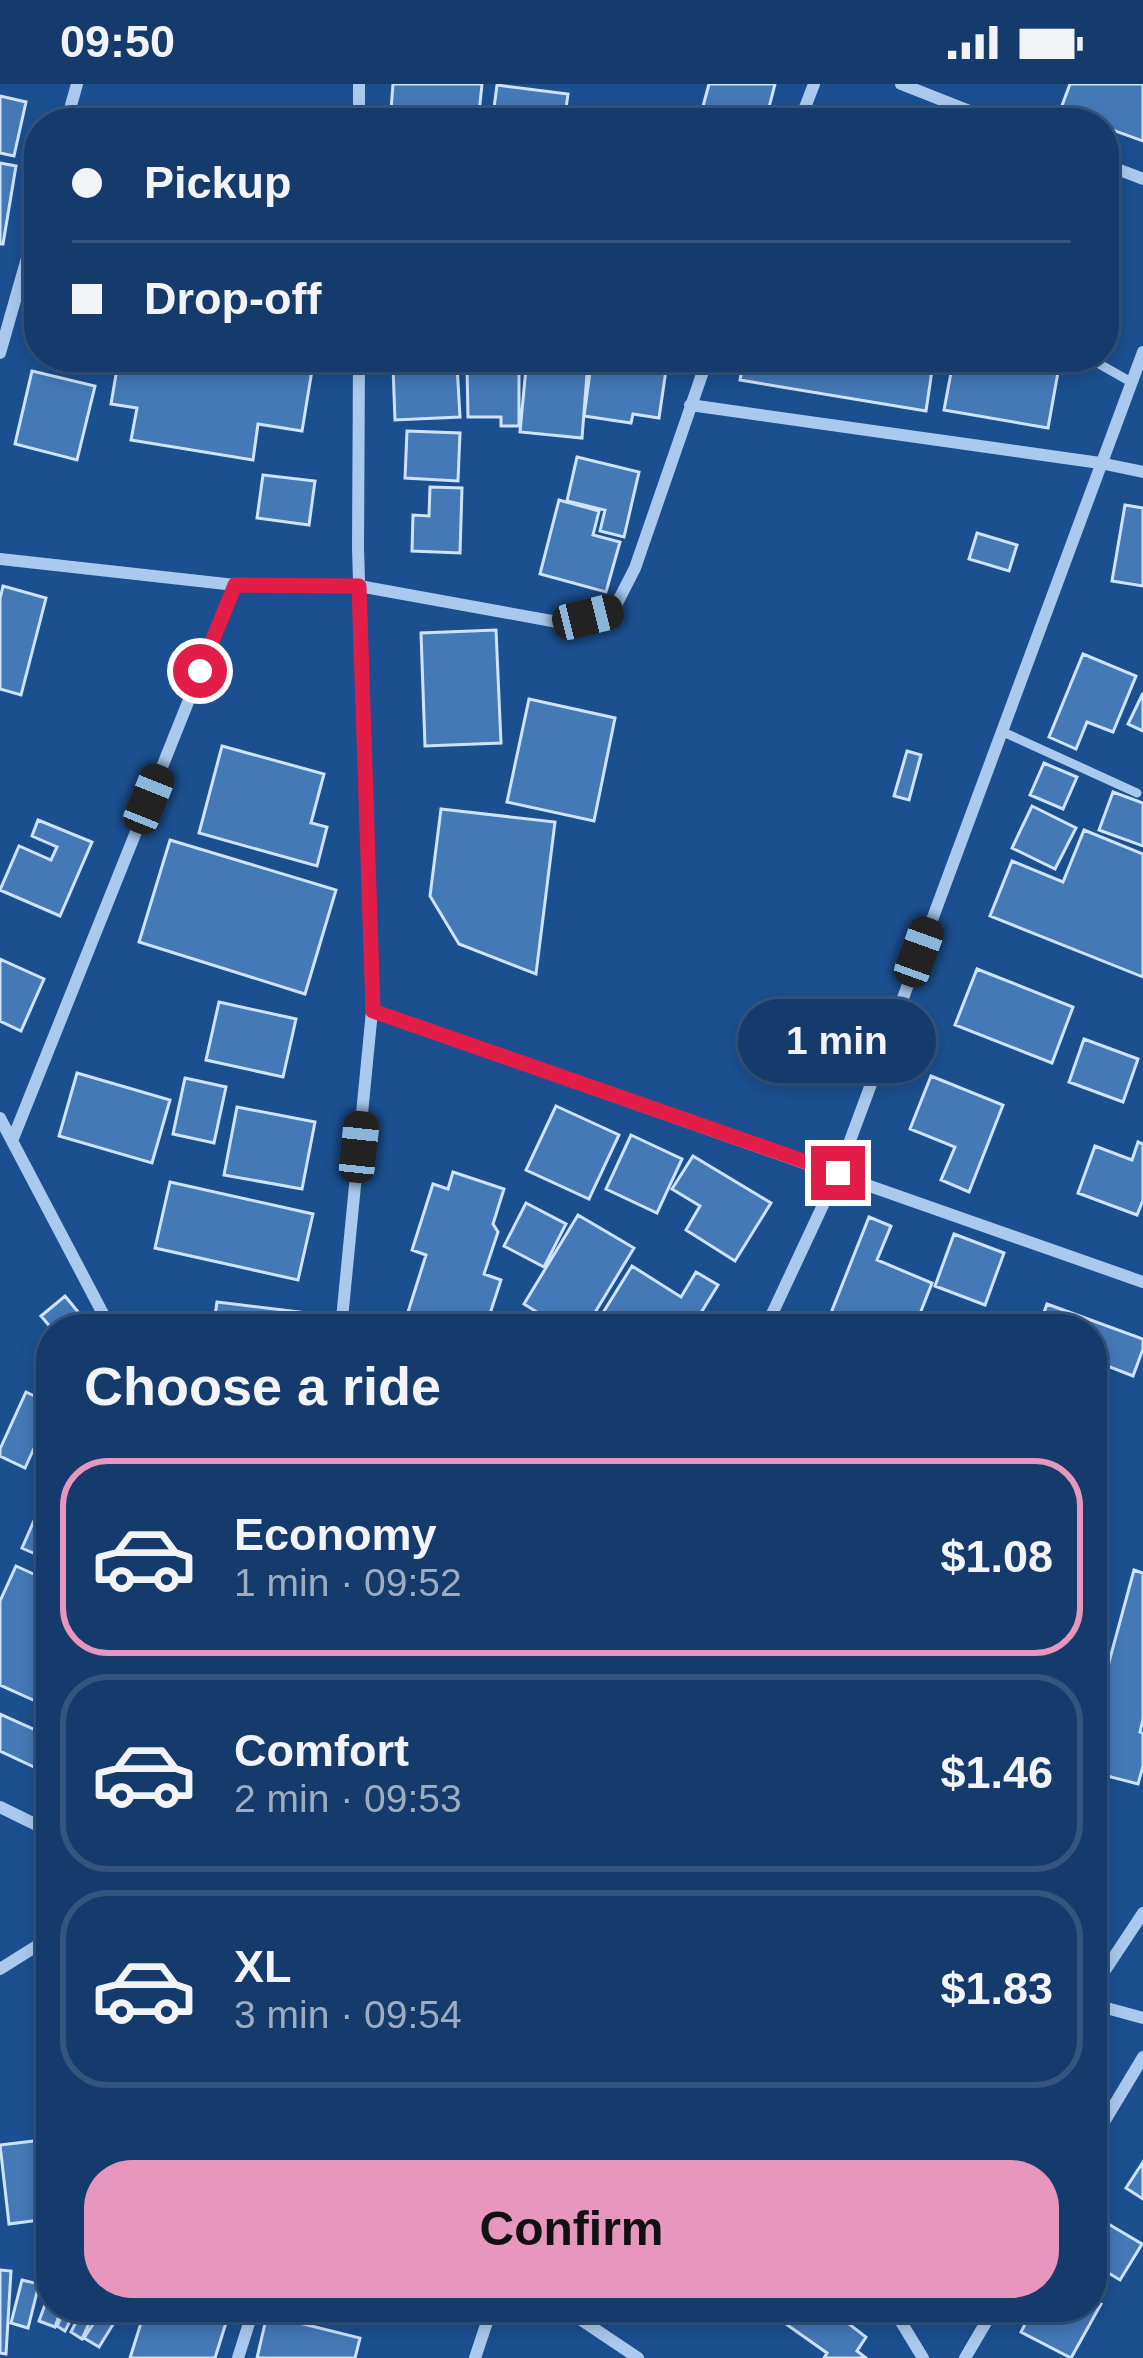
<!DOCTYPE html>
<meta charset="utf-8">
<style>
body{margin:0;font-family:Arial,sans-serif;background:#214673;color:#f1f3f6;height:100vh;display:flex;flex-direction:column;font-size:45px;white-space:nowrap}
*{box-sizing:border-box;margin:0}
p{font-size:39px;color:#9dadc1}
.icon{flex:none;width:66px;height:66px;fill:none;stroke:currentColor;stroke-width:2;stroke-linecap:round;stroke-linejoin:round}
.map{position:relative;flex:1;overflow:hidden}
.panel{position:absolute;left:36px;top:1230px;width:1071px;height:1008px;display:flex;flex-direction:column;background:#143b6b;border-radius:48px;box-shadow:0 6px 18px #0003,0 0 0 3px #33557e}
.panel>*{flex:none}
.hud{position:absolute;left:24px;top:24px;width:1095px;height:264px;border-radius:48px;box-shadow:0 6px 18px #0003,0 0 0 3px #33557e;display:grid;align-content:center;height:264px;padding:0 48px;background:#143b6b}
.end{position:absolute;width:54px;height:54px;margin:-27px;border:15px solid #e11d48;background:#fff;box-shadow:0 0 0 6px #fff}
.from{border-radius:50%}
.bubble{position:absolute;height:84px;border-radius:42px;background:#143b6b;box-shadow:0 6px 18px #0003,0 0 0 3px #33557e;font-size:39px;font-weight:700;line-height:84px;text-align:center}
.car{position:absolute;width:36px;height:72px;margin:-36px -18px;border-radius:15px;box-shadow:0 0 9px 3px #0007;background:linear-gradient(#222 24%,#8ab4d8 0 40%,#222 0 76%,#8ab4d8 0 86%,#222 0)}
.hud b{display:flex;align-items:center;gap:42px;height:114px;font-size:45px}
.hud b+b{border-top:3px solid #33557e}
.hud i{width:30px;height:30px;background:#f1f3f6}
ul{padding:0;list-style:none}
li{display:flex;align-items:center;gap:36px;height:198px;margin:0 24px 18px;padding:0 24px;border:6px solid #33557e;border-radius:48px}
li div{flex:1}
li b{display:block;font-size:45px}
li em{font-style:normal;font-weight:700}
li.current{border-color:#e797bd}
li>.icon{width:108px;height:108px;stroke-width:1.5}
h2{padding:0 48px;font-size:54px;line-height:144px}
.action{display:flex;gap:24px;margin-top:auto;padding:24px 48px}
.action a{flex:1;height:138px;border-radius:48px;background:#e797bd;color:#111;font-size:48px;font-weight:700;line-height:138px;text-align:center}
.status{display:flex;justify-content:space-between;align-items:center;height:84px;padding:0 60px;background:#143b6b;direction:ltr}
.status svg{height:33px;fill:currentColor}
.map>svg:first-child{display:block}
.building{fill:#4478b7;stroke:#cfe3fa;stroke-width:3}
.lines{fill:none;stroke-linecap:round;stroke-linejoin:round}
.service{stroke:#a9c9ee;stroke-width:9}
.minor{stroke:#a9c9ee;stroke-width:12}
.route{stroke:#e11d48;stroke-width:15}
</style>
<div class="status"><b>09:50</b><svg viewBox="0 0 49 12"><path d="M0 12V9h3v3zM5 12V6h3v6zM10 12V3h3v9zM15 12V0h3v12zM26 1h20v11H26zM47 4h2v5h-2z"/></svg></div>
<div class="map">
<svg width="1143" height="2274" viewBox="0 0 1143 2274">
<rect width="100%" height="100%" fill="#1b4f8f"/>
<!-- building -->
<path class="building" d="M393,0H482L478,39H390Z
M709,0H775L765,39L699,37Z
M1070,0H1143V57L1104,43V39H1093L1060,27Z
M497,1L568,10L564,39H492Z
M0,12L26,18L14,72L0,69Z
M0,79L16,82L3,160H0Z
M119,273L314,274L302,347L258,340L253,376L131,356L137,324L111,320Z
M527,273L588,277L582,354L520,348Z
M744,273H934L926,327L740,296Z
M954,273H1037L1060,277L1048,344L944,326Z
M592,274L666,286L659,334L633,330L631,339L584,332Z
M457,281L460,333L395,336L393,283Z
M467,282H519V342H501V333H468Z
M32,287L95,302L77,376L15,360Z
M407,347L460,349L458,397L405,394Z
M577,373L639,388L624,453L600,447L605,426L567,417Z
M263,391L315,397L309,441L257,434Z
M430,403L462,404L460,469L412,467L413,431L429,432Z
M559,416L599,427L593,451L620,458L606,508L540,490Z
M1125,421L1143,424V502L1112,497Z
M977,449L1017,461L1009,487L969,475Z
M3,502L46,514L21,611L0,605V515Z
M496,546L501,659L425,662L421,549Z
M1083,570L1136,592L1113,648L1087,638L1076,665L1049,653Z
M1143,609V647L1128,640Z
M529,615L615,634L594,737L507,718Z
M222,662L324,690L311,739L327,743L317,782L199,749Z
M907,667L921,671L909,716L894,712Z
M1044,679L1077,693L1063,725L1030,711Z
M1113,708L1143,719V762L1099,746Z
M1032,722L1076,744L1055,785L1012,764Z
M441,725L555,738L536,890L459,860L430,812Z
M38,736L92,758L60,832L0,806L19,762L51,776L57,763L32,752Z
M1084,746L1143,770V893L990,832L1012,777L1063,798Z
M170,756L336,806L305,910L139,858Z
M0,875L44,895L21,947L0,937Z
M977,885L1073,923L1052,979L955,941Z
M219,918L296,935L283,993L206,976Z
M1084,955L1138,975L1123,1018L1069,998Z
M77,989L170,1016L152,1079L59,1052Z
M931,992L1003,1021L969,1108L941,1096L955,1063L910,1045Z
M185,994L226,1003L214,1059L173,1050Z
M556,1022L619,1051L589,1115L526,1086Z
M237,1023L315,1038L302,1105L224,1091Z
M631,1051L682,1075L657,1129L606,1105Z
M1138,1058L1143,1060V1116L1137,1131L1078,1109L1095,1062L1132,1076Z
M693,1072L771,1119L735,1177L686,1146L700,1122L672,1105Z
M453,1088L504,1105L493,1140L498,1148L484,1190L501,1196L485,1245H460L408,1228L426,1171L412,1166L433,1100L448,1105Z
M170,1098L313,1130L298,1196L155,1164Z
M526,1119L566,1140L544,1183L504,1162Z
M578,1131L634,1164L585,1245H564L524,1220Z
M869,1133L891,1142L877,1176L932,1199L914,1245H857L829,1234Z
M954,1150L1004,1169L985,1221L935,1202Z
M632,1182L681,1213L696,1188L718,1201L691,1245H604L596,1240Z
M65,1212L92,1245H52L41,1232Z
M217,1218L300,1228L298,1245H213Z
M1047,1220L1143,1255V1265L1133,1292L1092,1276V1245H1038Z
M511,1229L538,1242L536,1245H504Z
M26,1308L51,1320V1327L25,1384L0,1372V1365Z
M51,1398V1477L22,1464Z
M16,1482L51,1498V1624L0,1601V1517Z
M1134,1486L1143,1489V1635L1140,1648L1143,1649V1682L1138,1700L1092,1688V1613L1099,1615Z
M0,1630L51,1653V1691L0,1667Z
M51,2055V2166H45L40,2136L9,2140L0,2061Z
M1143,2078V2115L1126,2104Z
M1100,2135L1142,2160L1120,2196L1092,2179V2148Z
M0,2186L11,2187L6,2270L0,2269Z
M22,2196L39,2200L28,2244L11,2239Z
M51,2204V2223H62L55,2243L39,2237Z
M1092,2215L1101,2220L1071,2274L1021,2248L1034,2223H1092Z
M66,2223H77L65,2247L57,2242Z
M146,2223H231L215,2274H130Z
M784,2223H827L866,2253L857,2267L866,2274H824L827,2269L776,2233Z
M103,2225L117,2234L99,2263L84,2254Z
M80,2230L91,2235L82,2255L71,2248Z
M267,2231L360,2254L355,2274H257Z"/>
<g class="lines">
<!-- service -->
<path class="service" d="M1087,273L1131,298
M1001,647L1137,709"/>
<!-- minor -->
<path class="minor" d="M901,0L1000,39
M66,39L77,0
M359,39V0
M799,39L814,0
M1104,80L1143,95
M0,269L39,132
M690,321L1100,379L1143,388
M0,475L235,501L12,1057
M235,501L359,502L563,539L613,527L635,484L708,273
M372,927L1143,1198
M0,1034L111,1245
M341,1245L372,927L358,464L359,273
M765,1245L838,1089L1143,268
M0,1723L51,1748
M0,1885L51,1853
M1092,1906L1143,1829
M1092,1920L1143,1934
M1092,2058L1143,1973
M562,2223L638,2274
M892,2223L923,2274
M238,2274L254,2223
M475,2274L492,2223
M965,2274L995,2223"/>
</g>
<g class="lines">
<!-- route -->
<path class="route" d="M200,587L235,501L359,502L373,927L838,1089"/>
</g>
</svg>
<i class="end from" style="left:200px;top:587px"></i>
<i class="end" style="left:838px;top:1089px"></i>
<div class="bubble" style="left:738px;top:915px;width:198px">1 min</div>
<i class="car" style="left:588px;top:533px;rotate:76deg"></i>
<i class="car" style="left:149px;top:715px;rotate:22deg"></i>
<i class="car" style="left:919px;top:868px;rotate:20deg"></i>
<i class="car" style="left:359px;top:1063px;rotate:6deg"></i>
<div class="hud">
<b><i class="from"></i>Pickup</b>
<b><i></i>Drop-off</b>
</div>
<section class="panel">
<h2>Choose a ride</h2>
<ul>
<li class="current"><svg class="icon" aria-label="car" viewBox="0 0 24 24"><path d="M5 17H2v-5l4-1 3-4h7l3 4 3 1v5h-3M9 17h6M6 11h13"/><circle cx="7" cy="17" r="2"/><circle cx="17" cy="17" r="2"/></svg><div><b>Economy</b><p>1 min · 09:52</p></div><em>$1.08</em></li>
<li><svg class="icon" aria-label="car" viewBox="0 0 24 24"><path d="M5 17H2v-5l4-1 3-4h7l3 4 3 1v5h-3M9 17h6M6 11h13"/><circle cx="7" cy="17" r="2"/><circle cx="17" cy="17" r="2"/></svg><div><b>Comfort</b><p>2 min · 09:53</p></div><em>$1.46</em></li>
<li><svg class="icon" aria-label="car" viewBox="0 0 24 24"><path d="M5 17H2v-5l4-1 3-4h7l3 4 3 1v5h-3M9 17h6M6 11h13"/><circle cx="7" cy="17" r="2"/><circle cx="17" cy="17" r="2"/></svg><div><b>XL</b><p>3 min · 09:54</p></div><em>$1.83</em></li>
</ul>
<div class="action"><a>Confirm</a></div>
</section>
</div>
